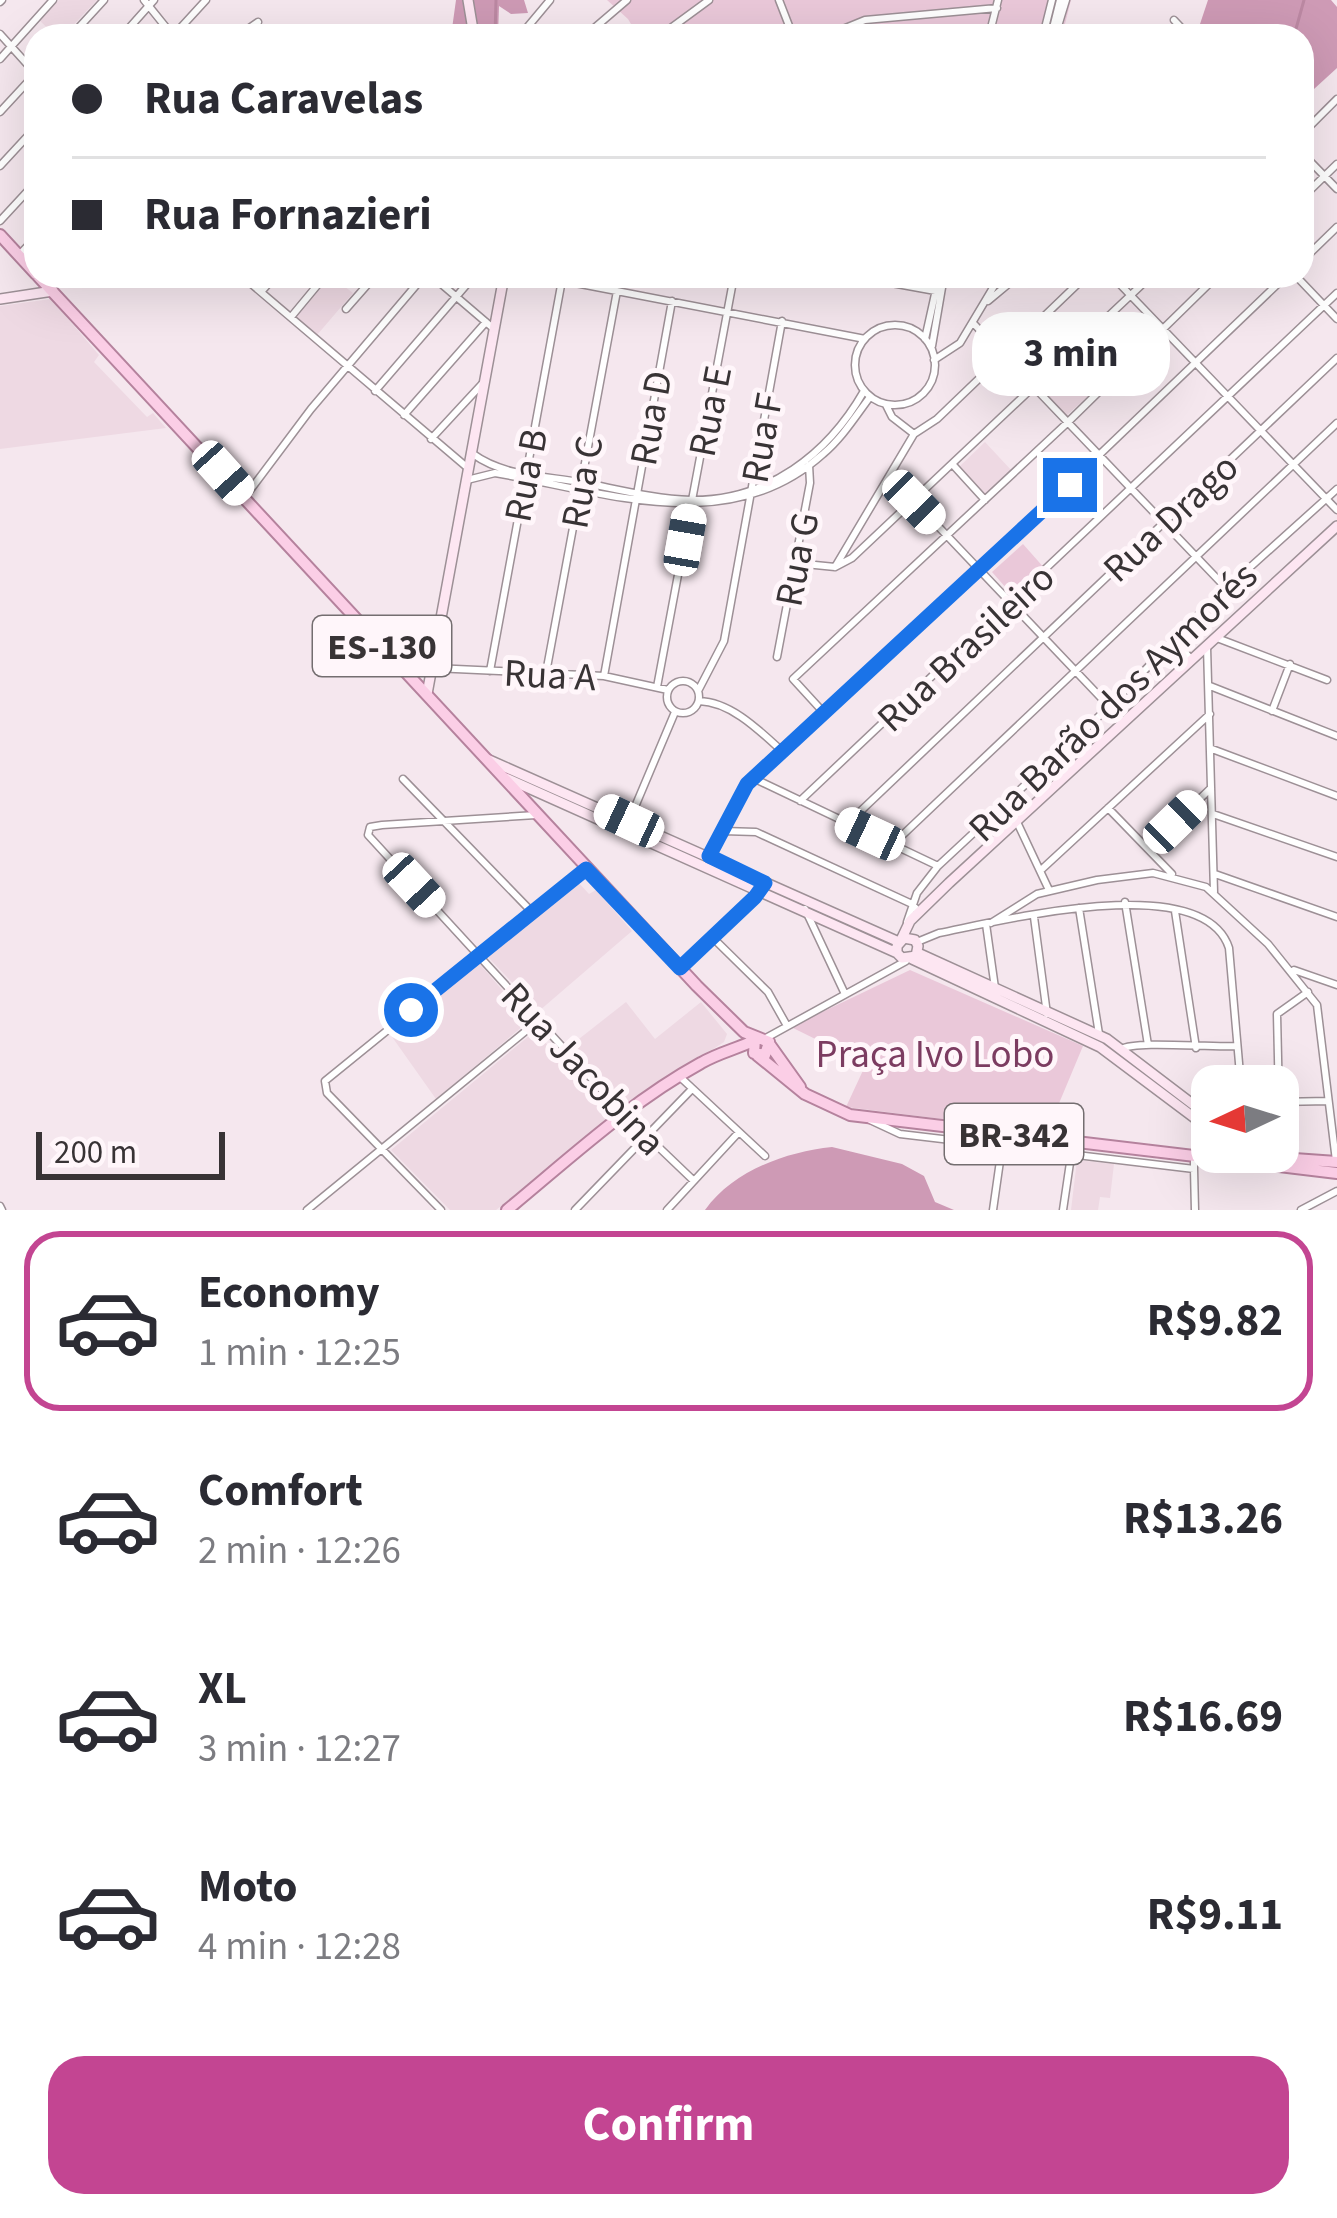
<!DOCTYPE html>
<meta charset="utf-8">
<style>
body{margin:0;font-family:"Source Sans 3",sans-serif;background:#f7f7f7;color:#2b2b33;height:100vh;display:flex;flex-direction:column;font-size:45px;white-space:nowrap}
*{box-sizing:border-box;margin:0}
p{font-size:39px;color:#7c7c81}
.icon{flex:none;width:66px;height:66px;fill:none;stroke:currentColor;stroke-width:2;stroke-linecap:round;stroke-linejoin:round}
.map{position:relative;height:1210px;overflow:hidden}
.side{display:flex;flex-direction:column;background:#fff;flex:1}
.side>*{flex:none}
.top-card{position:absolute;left:24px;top:24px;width:1290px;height:264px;border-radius:36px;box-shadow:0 12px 48px #0002;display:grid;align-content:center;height:264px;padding:0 48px;background:#fff}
.needle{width:78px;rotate:266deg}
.buttons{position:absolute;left:1191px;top:1065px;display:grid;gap:24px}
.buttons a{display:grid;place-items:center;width:108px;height:108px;border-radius:24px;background:#fff;box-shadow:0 12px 48px #0002;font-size:60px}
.scale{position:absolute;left:36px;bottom:30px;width:189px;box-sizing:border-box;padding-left:12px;border:6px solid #383335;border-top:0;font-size:33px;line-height:42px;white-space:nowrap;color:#383335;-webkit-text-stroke:9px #fff6fa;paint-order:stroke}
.end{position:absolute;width:54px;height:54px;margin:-27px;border:15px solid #1a73e8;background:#fff;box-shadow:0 0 0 6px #fff}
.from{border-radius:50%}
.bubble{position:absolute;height:84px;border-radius:36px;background:#fff;box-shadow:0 12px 48px #0002;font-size:39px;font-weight:700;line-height:84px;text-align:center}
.car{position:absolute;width:36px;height:72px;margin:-36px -18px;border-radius:15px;box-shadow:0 0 9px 3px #0007;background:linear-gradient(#fff 24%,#345 0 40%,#fff 0 76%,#345 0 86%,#fff 0)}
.top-card b{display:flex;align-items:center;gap:42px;height:114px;font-size:45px}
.top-card b+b{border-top:3px solid #e1e1e2}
.top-card i{width:30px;height:30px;background:#2b2b33}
ul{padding:21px 0 0;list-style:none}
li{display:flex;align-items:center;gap:36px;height:180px;margin:0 24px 18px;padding:0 24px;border:6px solid transparent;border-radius:36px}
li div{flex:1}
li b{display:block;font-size:45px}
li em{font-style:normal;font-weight:700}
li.on{border-color:#c34592}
li>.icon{width:108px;height:108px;stroke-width:1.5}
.cta{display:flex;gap:24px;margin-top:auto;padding:24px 48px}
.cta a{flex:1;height:138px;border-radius:36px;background:#c34592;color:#fff;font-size:48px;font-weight:700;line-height:138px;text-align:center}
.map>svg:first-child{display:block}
.built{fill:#eed9e3}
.green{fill:#eac8d9}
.forest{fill:#ce9ab5}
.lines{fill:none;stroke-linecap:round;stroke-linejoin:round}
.stream{stroke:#bb88a2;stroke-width:3}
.street-casing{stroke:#9d9096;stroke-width:9}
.secondary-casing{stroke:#9d9096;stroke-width:12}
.primary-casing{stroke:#b5829d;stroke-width:14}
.street{stroke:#fff;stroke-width:6}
.secondary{stroke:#fde6f2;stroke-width:9}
.primary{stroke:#fbcee6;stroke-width:10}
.route{stroke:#1a73e8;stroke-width:15}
.labels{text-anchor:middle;stroke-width:10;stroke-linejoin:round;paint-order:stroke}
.shield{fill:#fff6fa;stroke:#746e70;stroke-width:3}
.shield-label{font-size:36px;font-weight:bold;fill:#383335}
.street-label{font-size:39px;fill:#383335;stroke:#fff6fa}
.park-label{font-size:39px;fill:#7c3c61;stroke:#fff6fa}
</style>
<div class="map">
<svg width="1337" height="1210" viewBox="0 0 1337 1210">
<rect width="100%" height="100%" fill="#f5e7ee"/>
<!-- built -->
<path class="built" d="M59,0H97L63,36H56L40,21Z
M331,276L353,293L317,335L296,317Z
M51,299L99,355L94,362L147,417L153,413L166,428L0,449V306Z
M1082,350L1108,378L1066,416L1041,389Z
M985,442L1012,471L986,496L959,467Z
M578,882L589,894L596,890L632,931L539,1011L487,956Z
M478,962L529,1021L436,1099L390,1034Z
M626,1002L655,1039L701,1002L727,1034L724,1042L628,1104L570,1046Z
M535,1031L612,1117L496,1210H450L391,1150Z
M1077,1160L1114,1164L1110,1198L1100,1197L1098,1210H1071Z"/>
<!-- green -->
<path class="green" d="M607,0H1071L1062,36H851L839,33L833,36H638L628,19Z
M1023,544L1046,570L1015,598L992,572Z
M910,970L1083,1046L1047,1132L846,1107L866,1064L791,1027Z"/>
<!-- forest -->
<path class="forest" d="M456,0H524L528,13L511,14L499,6L498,36H451Z
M1208,0H1331L1337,7V68L1302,100V36H1196Z
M832,1147L902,1164L924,1176L935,1202L954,1210H705C733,1171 785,1152 832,1147Z"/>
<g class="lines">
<!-- stream -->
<path class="stream" d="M495,36L496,0
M1294,36L1304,0"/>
<!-- street casing -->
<g class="street-casing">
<path id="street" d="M144,0L173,36
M779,0L793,36
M0,2L2,0
M1174,20L1189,36
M0,34L36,74
M71,36L104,0
M122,36L154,0
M173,36L206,0
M238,36L258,22
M520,36L550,0
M585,36L627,0
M660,36L709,0
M826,36L865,20L997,8
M989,36L998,0
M1043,36L1052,0
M1051,36L1060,0
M1055,36L1066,0
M0,59L53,0
M0,112L36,73
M1302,134L1337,99
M1302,153L1337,189
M0,166L36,127
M1302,198L1337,164
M0,221L36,182
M19,255L36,237
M1302,261L1337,227
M242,276L469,469
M432,276L494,329
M539,276L865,339
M853,276L941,292
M1112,276L1337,510
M1296,276L1337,319
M261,292L275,276
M988,301L1018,276
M346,309L375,276
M291,317L325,276
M973,323L1227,589
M855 365a40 40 0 1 1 80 0a40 40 0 1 1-80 0Z
M925,339L939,276
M932,346L944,276
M934,360L960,343L1000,276
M375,391L474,276
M886,405L892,417L914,434
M404,415L486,322
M431,439L482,384
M473,454C503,476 544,476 580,482C617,489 654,499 691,500C768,501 828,454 864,391
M954,466L985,500
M467,480L495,473C606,492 729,539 823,454C842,438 855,417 870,397
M245,497L311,409L424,276
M915,502L1123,721
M795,563L835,567
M835,567L852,558L1151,276
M835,567L914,434L937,419L1086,276
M1217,638L1327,680
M1174,640L1191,659
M1207,647L1214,892
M777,657L810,483L809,465
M434,668L604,676L668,690
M490,671L562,280
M546,673L617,291
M604,676L672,301
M667 697a16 16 0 1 1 32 0a16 16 0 1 1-32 0Z
M1210,686L1337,736
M657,687L734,276
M698,691L724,641L782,321
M699,701C732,702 761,732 784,753
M1272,711L1290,664
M825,714L793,679L1067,423L1217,276
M1212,749L1337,796
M753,778L938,866
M403,779L532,912
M800,801L1337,293
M1108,808L1172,874
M1213,814L1337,857
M536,815L382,825L370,827L368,835L624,1114L694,1181
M629,821L675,712
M1017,822L1049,890
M847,824L1337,358
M723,831L756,832L912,904L919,912
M892,845L1337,423
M1149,848L1211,788
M708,858L747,784L979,570L1286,276
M1041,870L1210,714
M1215,874L1337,917
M1125,902L1148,1045
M1079,908L1099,1034
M805,909L844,992
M1175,911L1196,1048
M1034,917L1047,1014
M907,922L917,893L938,866L1110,706L1206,607L1337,489
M991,923L1037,894L1097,880L1153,873L1206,887L1268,944L1317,1005L1336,1161
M986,924L995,988
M712,937L768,992L786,1024
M917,942L939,933C1001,921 1203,869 1229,948L1241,1086
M680,968L759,891
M1294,970L1337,985
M766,1038L906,961
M1121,1049C1138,1040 1210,1048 1237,1046
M679,1076L765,1156
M1278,1102L1328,1101
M1279,1102L1277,1014L1308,992
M870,1120L900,1134L1194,1169V1158
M1194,1169L1195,1210
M0,1206L2,1210
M307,1210L538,1021
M441,1210L327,1093L325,1081L586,869
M575,1210L692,1089
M667,1210L739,1132
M993,1210L1002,1147
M1063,1210L1071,1156
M1301,1210L1337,1191"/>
</g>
<!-- secondary casing -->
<g class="secondary-casing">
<path id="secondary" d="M468,0L474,36
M0,299L53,291
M427,694L504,276
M487,759L899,942
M506,778L897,953L902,958L916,956L918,946L915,940L904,938L897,946V953
M901,940L910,921L949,883L1337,526
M918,953L1107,1039L1212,1119
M912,959L1100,1047L1212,1131"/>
</g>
<!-- primary casing -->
<g class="primary-casing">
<path id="primary" d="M0,235L36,274
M38,276L697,986L744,1032L769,1042L765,1055L754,1053L755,1039
M770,1045L800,1087
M757,1055L805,1094L850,1115L1337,1173
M1239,1155L1337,1162
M507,1210C569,1159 630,1102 701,1063C718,1053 736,1049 753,1041"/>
</g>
<!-- street -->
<use href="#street" class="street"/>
<!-- secondary -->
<use href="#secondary" class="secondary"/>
<!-- primary -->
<use href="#primary" class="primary"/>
</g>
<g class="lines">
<!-- route -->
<path class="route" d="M411,1010L586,869L680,968L755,897L765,883L709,856L747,784L1070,485"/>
</g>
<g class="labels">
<!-- shield labels -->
<g class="shield">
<rect x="313" y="616" width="138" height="60" rx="9"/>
<rect x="945" y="1104" width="138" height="60" rx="9"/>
</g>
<g class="shield-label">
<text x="382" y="659">ES-130</text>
<text x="1014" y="1147">BR-342</text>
</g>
<!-- street labels -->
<g class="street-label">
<text transform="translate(709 411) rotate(-79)" y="14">Rua E</text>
<text transform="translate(650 418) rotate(-80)" y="14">Rua D</text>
<text transform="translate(761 438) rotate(-80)" y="14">Rua F</text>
<text transform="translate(525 475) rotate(-79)" y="14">Rua B</text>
<text transform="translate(581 482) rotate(-80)" y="14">Rua C</text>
<text transform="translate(1170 517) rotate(-43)" y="14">Rua Drago</text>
<text transform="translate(796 559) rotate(-79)" y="14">Rua G</text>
<text transform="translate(965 647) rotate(-43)" y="14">Rua Brasileiro</text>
<text transform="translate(550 674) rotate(3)" y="14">Rua A</text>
<text transform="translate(1112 701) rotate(-44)" y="14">Rua Barão dos Aymorés</text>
<text transform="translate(584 1068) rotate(47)" y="14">Rua Jacobina</text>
</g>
<!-- park labels -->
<g class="park-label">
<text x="935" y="1067">Praça Ivo Lobo</text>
</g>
</g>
</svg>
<div class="buttons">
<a><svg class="needle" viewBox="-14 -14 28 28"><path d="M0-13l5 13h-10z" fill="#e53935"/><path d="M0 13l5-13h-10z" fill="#7c7c81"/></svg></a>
</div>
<div class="scale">200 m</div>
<i class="end from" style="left:411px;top:1010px"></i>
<i class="end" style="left:1070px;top:485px"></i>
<div class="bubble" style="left:972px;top:312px;width:198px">3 min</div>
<i class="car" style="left:223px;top:473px;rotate:138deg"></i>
<i class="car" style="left:914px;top:502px;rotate:136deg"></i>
<i class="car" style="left:685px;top:540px;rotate:10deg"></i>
<i class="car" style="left:629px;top:821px;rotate:295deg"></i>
<i class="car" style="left:1175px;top:822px;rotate:46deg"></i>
<i class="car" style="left:870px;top:834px;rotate:295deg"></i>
<i class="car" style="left:414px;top:885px;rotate:137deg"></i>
<div class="top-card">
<b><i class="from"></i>Rua Caravelas</b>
<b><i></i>Rua Fornazieri</b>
</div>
</div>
<section class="side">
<ul>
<li class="on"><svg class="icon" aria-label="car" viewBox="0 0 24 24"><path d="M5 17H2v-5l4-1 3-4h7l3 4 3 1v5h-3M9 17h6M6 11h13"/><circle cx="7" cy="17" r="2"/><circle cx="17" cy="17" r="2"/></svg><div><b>Economy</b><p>1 min · 12:25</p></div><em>R$9.82</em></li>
<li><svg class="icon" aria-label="car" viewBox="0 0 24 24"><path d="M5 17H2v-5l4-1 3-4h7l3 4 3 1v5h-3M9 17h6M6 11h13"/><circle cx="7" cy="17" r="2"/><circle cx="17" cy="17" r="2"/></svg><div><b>Comfort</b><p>2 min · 12:26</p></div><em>R$13.26</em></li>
<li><svg class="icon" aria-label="car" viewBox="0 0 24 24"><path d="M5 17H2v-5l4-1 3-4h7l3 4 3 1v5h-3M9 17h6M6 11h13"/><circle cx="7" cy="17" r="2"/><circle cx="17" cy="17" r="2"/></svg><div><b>XL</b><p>3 min · 12:27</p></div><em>R$16.69</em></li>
<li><svg class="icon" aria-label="car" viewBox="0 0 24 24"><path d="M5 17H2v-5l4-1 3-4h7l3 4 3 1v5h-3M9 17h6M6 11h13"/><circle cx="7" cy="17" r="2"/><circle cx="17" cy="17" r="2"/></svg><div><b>Moto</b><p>4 min · 12:28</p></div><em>R$9.11</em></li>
</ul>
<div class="cta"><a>Confirm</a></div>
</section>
